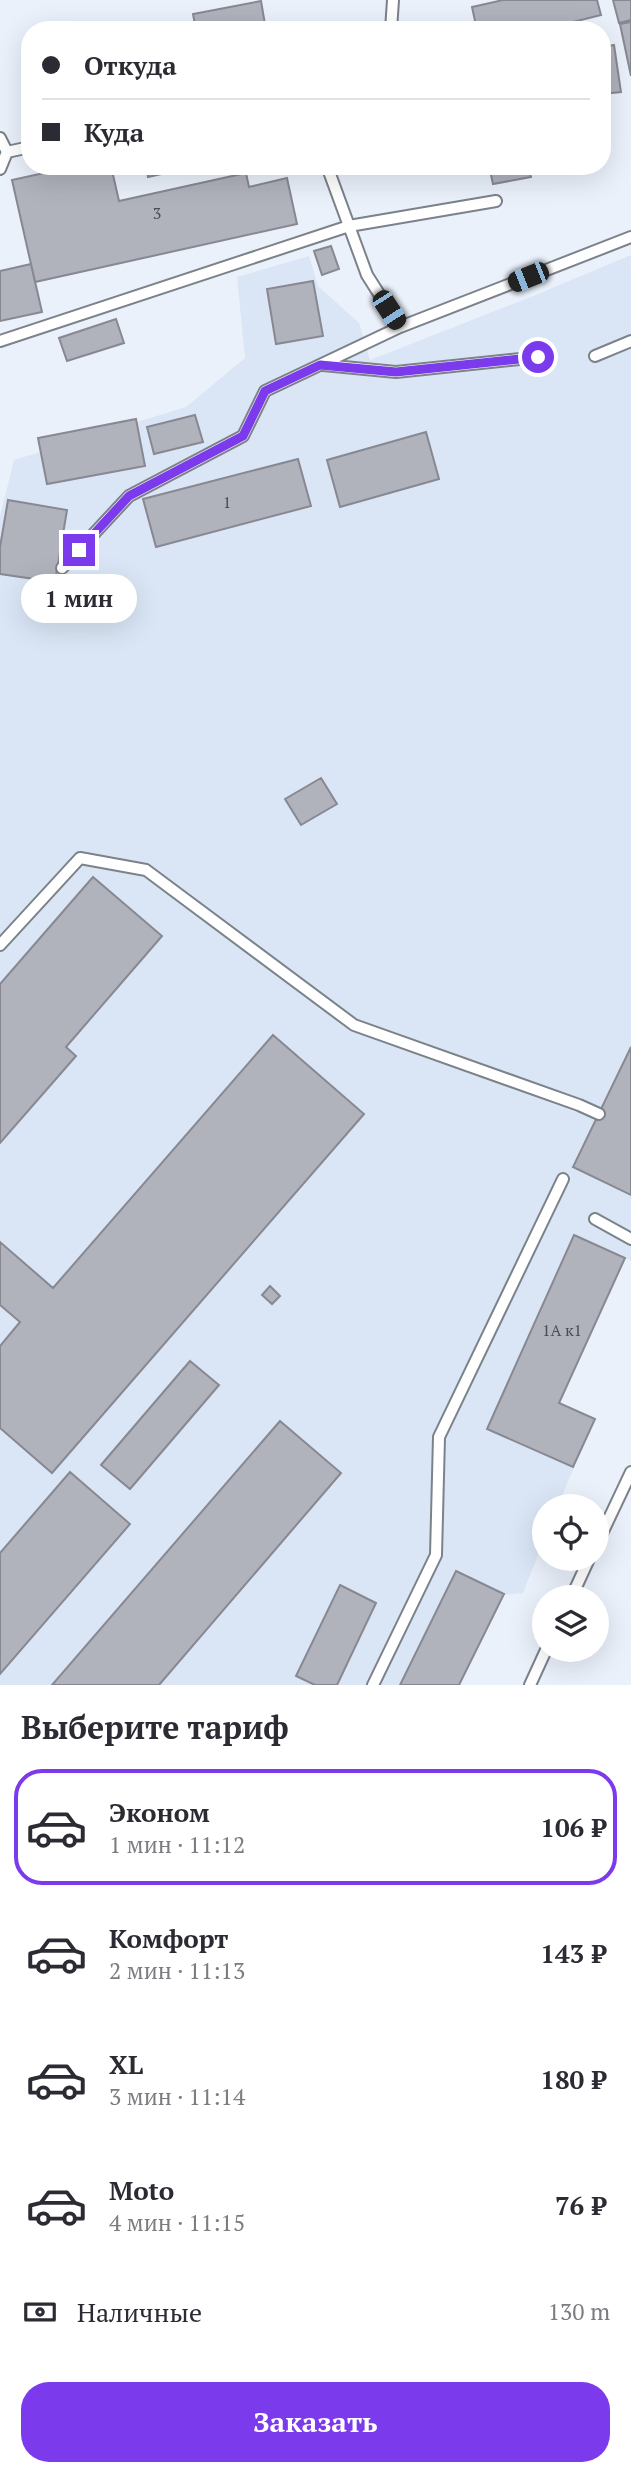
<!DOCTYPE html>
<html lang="ru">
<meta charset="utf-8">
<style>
body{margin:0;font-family:"PT Serif",serif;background:#f7f7f7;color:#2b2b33;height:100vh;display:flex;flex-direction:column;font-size:26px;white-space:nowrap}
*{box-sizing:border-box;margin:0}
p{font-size:23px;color:#7c7c81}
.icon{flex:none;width:38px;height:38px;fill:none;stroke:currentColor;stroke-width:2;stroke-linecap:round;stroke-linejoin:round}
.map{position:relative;height:1685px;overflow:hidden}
.details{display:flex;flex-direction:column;background:#fff;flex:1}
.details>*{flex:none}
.guide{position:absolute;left:21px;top:21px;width:590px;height:154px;border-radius:28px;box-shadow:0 7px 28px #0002;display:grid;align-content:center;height:154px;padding:0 21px;background:#fff}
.fabs{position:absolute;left:532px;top:1494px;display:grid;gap:14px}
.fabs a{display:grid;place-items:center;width:77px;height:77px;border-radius:50%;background:#fff;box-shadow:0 7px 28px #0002;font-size:35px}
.end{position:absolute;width:32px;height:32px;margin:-16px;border:9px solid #7c3aed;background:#fff;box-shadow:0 0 0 4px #fff}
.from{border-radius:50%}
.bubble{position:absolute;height:49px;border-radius:24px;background:#fff;box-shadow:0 7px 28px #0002;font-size:23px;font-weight:800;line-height:49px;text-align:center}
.car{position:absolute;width:21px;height:42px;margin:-21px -10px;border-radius:9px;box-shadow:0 0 5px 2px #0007;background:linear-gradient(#222 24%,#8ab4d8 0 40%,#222 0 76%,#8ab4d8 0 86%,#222 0)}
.guide b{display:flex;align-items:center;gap:24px;height:66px;font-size:26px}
.guide b+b{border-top:2px solid #e1e1e2}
.guide i{width:18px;height:18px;background:#2b2b33}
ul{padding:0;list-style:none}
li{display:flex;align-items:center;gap:21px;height:116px;margin:0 14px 10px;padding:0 7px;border:4px solid transparent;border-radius:28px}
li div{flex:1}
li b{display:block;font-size:26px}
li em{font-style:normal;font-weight:800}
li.active{border-color:#7c3aed}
li>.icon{width:63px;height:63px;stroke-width:1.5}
h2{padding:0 21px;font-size:32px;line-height:84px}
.pay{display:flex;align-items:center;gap:18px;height:77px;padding:0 21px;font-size:26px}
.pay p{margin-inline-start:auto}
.action{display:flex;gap:14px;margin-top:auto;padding:14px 21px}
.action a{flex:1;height:80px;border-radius:28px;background:#7c3aed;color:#fff;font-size:28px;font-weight:800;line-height:80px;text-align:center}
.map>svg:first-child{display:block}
.built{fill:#dae6f6}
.building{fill:#b0b2bc;stroke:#878892;stroke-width:2}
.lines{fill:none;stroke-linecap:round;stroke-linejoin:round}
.service-casing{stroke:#7c828a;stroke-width:14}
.service{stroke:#fff;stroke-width:10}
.route{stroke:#7c3aed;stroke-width:9}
.labels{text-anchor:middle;stroke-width:6;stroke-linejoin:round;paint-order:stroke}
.number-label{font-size:16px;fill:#4a4d52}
</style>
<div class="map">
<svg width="631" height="1685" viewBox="0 0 631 1685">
<rect width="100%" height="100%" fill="#eaf1fb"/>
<!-- built -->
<path class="built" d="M631,255V1261L625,1258L559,1403L595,1419L557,1507H544V1540L523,1593L503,1595L459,1685H0V516L14,460L186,407L245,358L237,277L309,256L318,286L359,323L370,360L533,296Z"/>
<!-- building -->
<path class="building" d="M503,0H597L601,15L541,30H477L472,7Z
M613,0H631V20L619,23Z
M261,1L266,30H196L193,14Z
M631,22V76L620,24Z
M614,45L621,92L602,94V47Z
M76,166H111L119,201L246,173L249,187L287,178L297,224L35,282L12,180Z
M146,166H197L148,177Z
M489,166H528L531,177L493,184Z
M331,246L339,269L322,275L314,251Z
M31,264L42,312L0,321V271Z
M313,281L323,336L276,344L267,289Z
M116,319L124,343L67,361L59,338Z
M195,415L203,442L154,454L147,427Z
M136,419L145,466L47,484L38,438Z
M426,432L439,479L340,507L327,460Z
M298,459L311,506L156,547L143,499Z
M8,500L67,510L55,582L0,574V547Z
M321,778L337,804L301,825L285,799Z
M93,877L162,936L66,1047L76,1056L0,1143V984Z
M273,1035L364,1114L52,1473L0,1428V1346L20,1322L0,1305V1242L53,1288Z
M631,1047V1195L573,1167Z
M574,1235L625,1258L559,1403L595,1419L573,1467L487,1429Z
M270,1286L280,1296L272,1304L262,1295Z
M190,1361L219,1385L130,1489L101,1465Z
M280,1421L341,1473L159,1685H52Z
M70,1472L130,1524L0,1674V1553Z
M456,1571L504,1594L459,1685H400Z
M340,1585L376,1603L337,1685H315L296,1676Z"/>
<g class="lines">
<!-- service casing -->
<g class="service-casing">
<path id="service" d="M391,30L393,0
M0,138L7,152
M327,166L367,275L400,327L631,237
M0,169L7,152L30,147
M0,341L349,226L496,201
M595,356L631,341
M323,365L396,372L538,357
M62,568L129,496L243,436L265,391L400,327
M0,945L80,858L146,870L354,1025L579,1105L599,1114
M595,1219L631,1239
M597,1544L631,1472
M571,1598L589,1559
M373,1685L436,1555L439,1437L563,1179
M530,1685L546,1650"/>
</g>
<!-- service -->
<use href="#service" class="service"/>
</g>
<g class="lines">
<!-- route -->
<path class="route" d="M79,550L129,496L243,436L265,391L320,365L396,372L538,357"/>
</g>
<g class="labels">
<!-- number labels -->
<g class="number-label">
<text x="157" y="219">3</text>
<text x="227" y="508">1</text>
<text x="562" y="1336">1А к1</text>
</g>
</g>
</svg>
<div class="fabs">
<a><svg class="icon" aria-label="locate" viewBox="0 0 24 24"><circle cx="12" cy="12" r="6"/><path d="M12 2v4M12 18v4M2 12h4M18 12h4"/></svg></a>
<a><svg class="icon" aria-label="layers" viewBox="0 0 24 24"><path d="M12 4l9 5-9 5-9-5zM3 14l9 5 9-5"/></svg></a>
</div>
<i class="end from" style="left:538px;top:357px"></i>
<i class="end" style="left:79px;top:550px"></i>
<div class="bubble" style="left:21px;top:574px;width:116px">1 мин</div>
<i class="car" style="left:528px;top:277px;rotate:248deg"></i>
<i class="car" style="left:389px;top:310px;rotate:147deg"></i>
<div class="guide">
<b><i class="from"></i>Откуда</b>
<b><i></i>Куда</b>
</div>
</div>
<section class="details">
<h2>Выберите тариф</h2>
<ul>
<li class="active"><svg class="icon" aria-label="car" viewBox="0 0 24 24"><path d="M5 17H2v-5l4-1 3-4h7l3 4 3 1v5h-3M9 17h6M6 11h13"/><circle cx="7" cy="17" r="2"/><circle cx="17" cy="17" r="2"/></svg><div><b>Эконом</b><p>1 мин · 11:12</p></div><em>106 ₽</em></li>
<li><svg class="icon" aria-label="car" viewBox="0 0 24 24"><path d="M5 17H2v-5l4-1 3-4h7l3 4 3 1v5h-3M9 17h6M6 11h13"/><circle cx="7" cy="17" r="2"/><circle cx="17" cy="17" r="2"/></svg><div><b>Комфорт</b><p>2 мин · 11:13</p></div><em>143 ₽</em></li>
<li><svg class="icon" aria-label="car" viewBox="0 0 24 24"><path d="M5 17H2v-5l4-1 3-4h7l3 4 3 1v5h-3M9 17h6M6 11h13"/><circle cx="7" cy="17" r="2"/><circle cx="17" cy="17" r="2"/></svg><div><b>XL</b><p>3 мин · 11:14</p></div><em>180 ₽</em></li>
<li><svg class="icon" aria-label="car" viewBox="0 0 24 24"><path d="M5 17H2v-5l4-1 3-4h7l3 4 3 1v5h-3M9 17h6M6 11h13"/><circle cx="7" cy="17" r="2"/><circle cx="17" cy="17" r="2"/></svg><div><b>Moto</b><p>4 мин · 11:15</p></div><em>76 ₽</em></li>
</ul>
<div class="pay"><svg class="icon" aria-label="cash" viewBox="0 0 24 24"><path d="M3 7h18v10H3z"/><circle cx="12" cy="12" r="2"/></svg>Наличные<p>130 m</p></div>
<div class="action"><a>Заказать</a></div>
</section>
